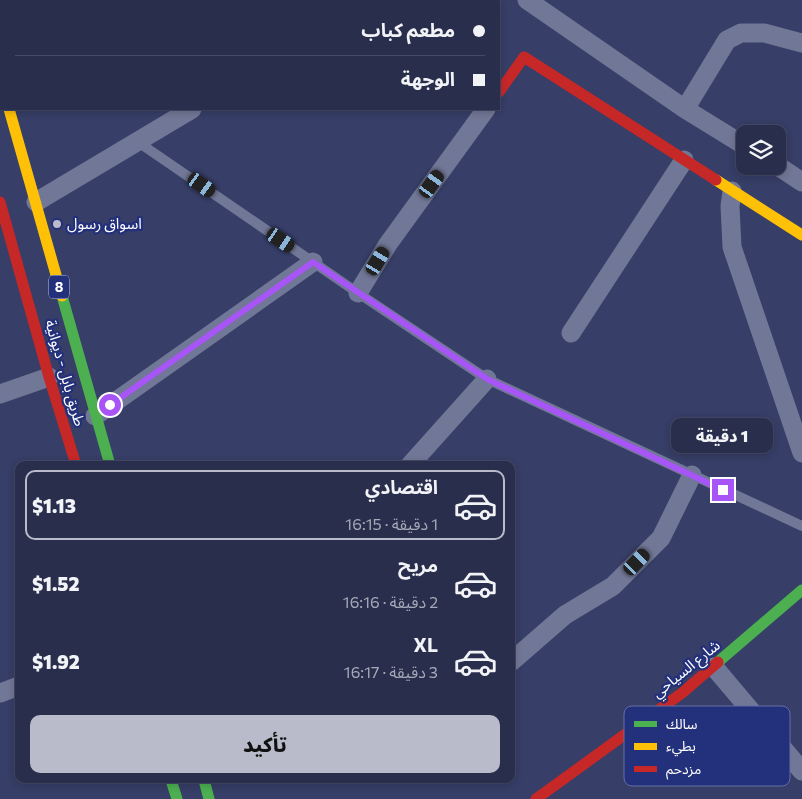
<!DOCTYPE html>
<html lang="ar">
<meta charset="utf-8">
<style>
body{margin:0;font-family:Commissioner,"Noto Sans Arabic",sans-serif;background:#353a57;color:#f1f3f6;direction:rtl;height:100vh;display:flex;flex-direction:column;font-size:19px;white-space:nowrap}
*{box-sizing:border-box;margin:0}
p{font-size:16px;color:#a5a8b6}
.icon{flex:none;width:28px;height:28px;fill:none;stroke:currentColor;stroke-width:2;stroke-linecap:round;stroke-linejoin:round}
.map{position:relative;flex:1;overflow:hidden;direction:ltr}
.drawer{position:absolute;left:15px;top:461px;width:500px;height:322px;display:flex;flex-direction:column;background:#292e4d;border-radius:10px;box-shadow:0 2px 8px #0003,0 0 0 1px #454a65;direction:rtl}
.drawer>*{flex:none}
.top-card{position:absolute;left:0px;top:0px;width:500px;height:110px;box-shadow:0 2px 8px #0003,0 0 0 1px #454a65;direction:rtl;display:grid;align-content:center;height:110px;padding:0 15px;background:#292e4d}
.controls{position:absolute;left:736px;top:125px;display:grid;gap:10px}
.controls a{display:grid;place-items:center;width:50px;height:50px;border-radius:10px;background:#292e4d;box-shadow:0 2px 8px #0003,0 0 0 1px #454a65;font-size:25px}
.end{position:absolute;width:22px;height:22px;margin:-11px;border:6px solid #a855f7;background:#fff;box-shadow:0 0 0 2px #fff}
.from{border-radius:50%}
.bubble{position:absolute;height:35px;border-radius:10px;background:#292e4d;box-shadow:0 2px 8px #0003,0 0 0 1px #454a65;font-size:16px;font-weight:800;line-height:35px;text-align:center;direction:rtl}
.car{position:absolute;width:15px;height:30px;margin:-15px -8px;border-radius:6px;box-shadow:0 0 4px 1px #0007;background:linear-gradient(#222 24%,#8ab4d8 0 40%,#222 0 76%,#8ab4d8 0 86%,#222 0)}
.top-card b{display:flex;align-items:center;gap:18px;height:48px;font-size:19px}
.top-card b+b{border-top:1px solid #454a65}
.top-card i{width:12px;height:12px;background:#f1f3f6}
ul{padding:9px 0 0;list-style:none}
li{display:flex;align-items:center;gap:15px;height:70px;margin:0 10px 8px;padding:0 5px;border:2px solid transparent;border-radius:10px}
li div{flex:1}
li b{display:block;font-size:19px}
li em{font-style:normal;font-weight:800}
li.on{border-color:#b9bbca}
li>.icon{width:45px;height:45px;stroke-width:1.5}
.button{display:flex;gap:10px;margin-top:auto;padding:10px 15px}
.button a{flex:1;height:58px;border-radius:10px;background:#b9bbca;color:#111;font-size:20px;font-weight:800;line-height:58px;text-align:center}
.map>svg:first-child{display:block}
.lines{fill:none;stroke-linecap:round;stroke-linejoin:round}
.lane{stroke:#717796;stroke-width:10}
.street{stroke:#717796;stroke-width:19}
.fast{stroke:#4caf50;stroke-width:11}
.slow{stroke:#ffc107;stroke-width:11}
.jam{stroke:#c62828;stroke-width:11}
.route{stroke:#a855f7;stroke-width:6}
.poi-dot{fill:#b9bbca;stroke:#23307b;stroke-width:2}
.labels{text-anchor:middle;stroke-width:4.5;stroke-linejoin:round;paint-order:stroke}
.shield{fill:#23307b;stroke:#bdc1d7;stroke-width:1}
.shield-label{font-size:14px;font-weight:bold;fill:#fff}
.poi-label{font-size:15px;fill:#fff;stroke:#23307b;text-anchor:start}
.street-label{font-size:15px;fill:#fff;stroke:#23307b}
.key{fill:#23307b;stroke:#656ea3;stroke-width:1}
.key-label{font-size:14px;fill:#fff}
</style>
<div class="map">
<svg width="802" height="799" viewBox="0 0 802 799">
<rect width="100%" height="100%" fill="#373e67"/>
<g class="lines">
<!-- lane -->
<path class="lane" d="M138,142L358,293L487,379L802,526"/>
<!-- street -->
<path class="street" d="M527,0L685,109L745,146
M372,1L374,0
M685,109L727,40L741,33H764L802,43
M778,166L802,182
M732,191L730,206L732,247L802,453
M36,202L192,109
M358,293L388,244L486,109
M571,333L684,160
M0,394L49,377
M95,416L313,262
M410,465L487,379
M511,662L565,615L613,586L661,538L692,475
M714,667L802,771
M0,693L19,686"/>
<!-- fast -->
<path class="fast" d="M0,79L1,83
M62,296L110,465
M718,662L802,590
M171,780L177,799
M204,780L209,799"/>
<!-- slow -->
<path class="slow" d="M9,109L62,296
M716,180L802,235"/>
<!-- jam -->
<path class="jam" d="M499,92L524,57L716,180
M0,202L49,377L76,465
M536,799L682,693L718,662"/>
</g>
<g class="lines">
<!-- route -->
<path class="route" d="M110,405L313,262L487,379L723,490"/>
</g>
<!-- markers -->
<circle class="poi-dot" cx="57" cy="224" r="5"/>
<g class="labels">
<!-- shield labels -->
<rect class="shield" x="49" y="275.5" width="20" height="23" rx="4"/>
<g class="shield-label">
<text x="59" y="292">8</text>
</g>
<!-- poi labels -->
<g class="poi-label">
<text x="67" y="229">اسواق رسول</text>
</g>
<!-- street labels -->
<g class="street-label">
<text transform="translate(65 373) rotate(74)" y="5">طريق بابل - ديوانية</text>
<text transform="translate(686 669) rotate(-39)" y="5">شارع السياحي</text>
</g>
</g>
<!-- legend -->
<rect x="624" y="706" width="166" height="80" rx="8" class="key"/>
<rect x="634" y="721" width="23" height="6" fill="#4caf50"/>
<rect x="634" y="743" width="23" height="7" fill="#ffc107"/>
<rect x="634" y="766" width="23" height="6" fill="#c62828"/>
<g class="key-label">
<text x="666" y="729">سالك</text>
<text x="666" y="751">بطيء</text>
<text x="666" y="774">مزدحم</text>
</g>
</svg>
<div class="controls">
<a><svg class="icon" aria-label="layers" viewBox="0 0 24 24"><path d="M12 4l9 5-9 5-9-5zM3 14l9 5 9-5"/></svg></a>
</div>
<i class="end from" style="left:110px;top:405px"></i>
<i class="end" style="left:723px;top:490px"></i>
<div class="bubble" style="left:671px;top:418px;width:102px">1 دقيقة</div>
<i class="car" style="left:432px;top:184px;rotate:36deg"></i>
<i class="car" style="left:202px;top:185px;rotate:125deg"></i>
<i class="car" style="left:281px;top:240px;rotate:124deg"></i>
<i class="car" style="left:378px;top:261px;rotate:31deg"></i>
<i class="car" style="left:637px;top:562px;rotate:44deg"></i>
<div class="top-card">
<b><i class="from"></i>مطعم كباب</b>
<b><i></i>الوجهة</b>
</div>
<section class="drawer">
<ul>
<li class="on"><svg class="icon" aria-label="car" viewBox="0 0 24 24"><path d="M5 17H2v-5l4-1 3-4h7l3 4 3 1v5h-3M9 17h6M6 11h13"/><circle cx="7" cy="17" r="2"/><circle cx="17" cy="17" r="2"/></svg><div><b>اقتصادي</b><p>1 دقيقة · 16:15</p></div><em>$1.13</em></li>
<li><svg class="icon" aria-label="car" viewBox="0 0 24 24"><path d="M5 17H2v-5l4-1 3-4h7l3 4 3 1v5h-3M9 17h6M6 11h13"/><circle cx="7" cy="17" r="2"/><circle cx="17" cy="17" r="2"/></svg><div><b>مريح</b><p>2 دقيقة · 16:16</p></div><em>$1.52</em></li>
<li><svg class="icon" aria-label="car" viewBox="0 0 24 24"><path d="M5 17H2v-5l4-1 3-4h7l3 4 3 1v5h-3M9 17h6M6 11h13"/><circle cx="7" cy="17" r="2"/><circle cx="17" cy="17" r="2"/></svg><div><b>XL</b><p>3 دقيقة · 16:17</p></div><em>$1.92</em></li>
</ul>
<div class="button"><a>تأكيد</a></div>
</section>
</div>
